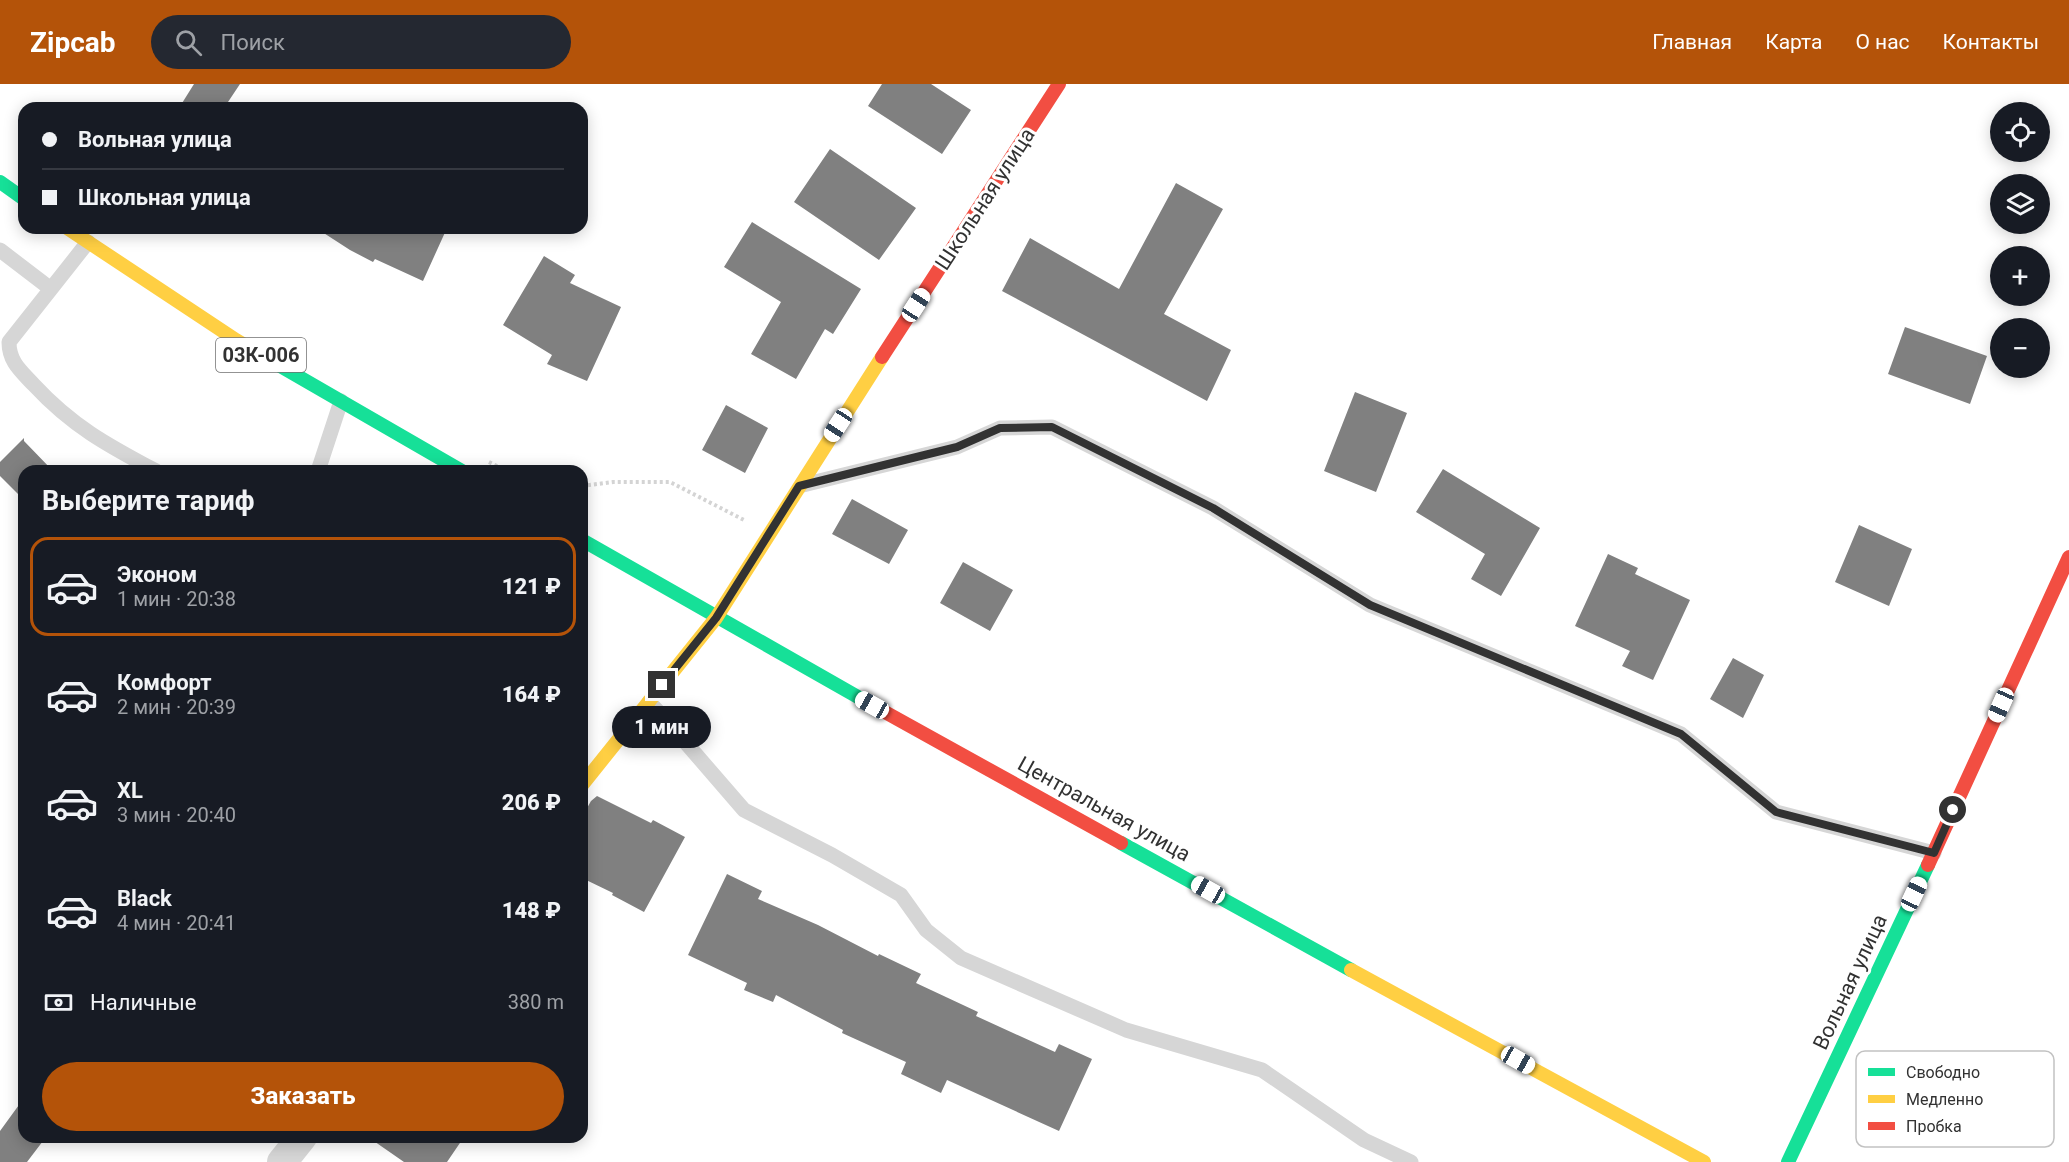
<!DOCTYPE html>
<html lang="ru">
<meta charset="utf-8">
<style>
body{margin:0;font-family:Roboto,sans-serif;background:#242831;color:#f1f3f6;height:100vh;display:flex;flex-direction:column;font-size:22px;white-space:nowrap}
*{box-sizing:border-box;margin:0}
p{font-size:20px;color:#9ea1a6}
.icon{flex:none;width:33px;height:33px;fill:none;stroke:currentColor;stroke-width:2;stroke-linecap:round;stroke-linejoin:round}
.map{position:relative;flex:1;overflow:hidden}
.details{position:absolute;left:18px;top:381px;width:570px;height:678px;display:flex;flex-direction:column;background:#171b24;border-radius:18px;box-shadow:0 3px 15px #0003}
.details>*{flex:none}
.guide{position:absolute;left:18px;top:18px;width:570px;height:132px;border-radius:18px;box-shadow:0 3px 15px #0003;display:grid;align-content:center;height:132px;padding:0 24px;background:#171b24}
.fabs{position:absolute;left:1990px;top:18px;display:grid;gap:12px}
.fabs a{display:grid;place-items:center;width:60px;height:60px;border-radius:50%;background:#171b24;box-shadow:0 3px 15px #0003;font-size:30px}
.end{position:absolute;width:27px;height:27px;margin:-14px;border:8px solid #323232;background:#fff;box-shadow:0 0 0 3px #fff}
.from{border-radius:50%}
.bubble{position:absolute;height:42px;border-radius:21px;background:#171b24;box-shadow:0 3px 15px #0003;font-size:20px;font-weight:800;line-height:42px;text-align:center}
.car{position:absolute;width:18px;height:36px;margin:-18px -9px;border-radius:8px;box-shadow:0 0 4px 2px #0007;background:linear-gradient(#fff 24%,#345 0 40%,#fff 0 76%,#345 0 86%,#fff 0)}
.guide b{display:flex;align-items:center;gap:21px;height:57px;font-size:22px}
.guide b+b{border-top:2px solid #363941}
.guide i{width:15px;height:15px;background:#f1f3f6}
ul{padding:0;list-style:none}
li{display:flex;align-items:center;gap:18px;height:99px;margin:0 12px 9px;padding:0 12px;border:3px solid transparent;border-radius:18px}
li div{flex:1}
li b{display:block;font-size:22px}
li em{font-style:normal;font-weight:800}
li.selected{border-color:#b45309}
li>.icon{width:54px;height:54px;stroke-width:1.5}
h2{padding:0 24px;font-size:27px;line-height:72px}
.pay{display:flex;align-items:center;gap:15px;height:66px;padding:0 24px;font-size:22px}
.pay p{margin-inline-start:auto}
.action{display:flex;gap:12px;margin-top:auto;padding:12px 24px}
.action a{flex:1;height:69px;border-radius:36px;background:#b45309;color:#fff;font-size:24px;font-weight:800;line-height:69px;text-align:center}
header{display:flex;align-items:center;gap:36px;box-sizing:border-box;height:84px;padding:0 30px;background:#b45309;color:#fff}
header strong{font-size:28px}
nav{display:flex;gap:33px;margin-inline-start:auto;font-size:21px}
.search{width:420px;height:54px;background:#242831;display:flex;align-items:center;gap:15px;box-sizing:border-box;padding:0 21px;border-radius:33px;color:#9ea1a6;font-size:22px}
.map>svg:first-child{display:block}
.building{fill:#808080}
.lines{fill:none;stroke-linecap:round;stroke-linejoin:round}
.path{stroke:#d4d4d4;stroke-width:4;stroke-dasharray:3 3;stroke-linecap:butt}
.lane{stroke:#d6d6d6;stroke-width:15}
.street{stroke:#d6d6d6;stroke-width:30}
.fast{stroke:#16e098;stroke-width:14}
.slow{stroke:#ffcf43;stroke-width:14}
.jam{stroke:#f24e42;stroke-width:14}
.route{stroke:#323232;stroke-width:8}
.labels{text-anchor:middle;stroke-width:6;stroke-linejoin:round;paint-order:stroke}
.shield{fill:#fff;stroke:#707070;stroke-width:1.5}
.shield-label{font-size:20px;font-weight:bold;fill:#323232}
.street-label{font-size:21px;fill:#323232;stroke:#fff}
.key{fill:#fff;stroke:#c2c2c2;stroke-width:1.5}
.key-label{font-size:16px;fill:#323232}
</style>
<header>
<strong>Zipcab</strong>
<div class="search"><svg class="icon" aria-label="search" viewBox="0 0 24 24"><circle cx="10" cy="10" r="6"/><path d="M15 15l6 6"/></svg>Поиск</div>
<nav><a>Главная</a><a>Карта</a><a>О нас</a><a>Контакты</a></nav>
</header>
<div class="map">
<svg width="2069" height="1078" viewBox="0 0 2069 1078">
<rect width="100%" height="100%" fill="#fff"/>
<!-- building -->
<path class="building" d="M194,0H240L224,24H179Z
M882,0H931L971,26L942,70L868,22Z
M830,65L916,124L879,176L794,118Z
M1176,99L1223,125L1164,230L1231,266L1207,317L1002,207L1030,154L1119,205Z
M752,138L861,205L833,250L825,245L796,295L751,270L781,218L724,183Z
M316,144H447L423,197L375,175L373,178L350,166Z
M544,172L575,191L570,199L621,223L587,297L547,280L552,271L503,241Z
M1905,243L1987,272L1970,320L1888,290Z
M1355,308L1407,329L1376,408L1324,387Z
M726,321L768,344L745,389L702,366Z
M24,354V357L53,387H24V416L0,392V378Z
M1443,385L1540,444L1501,512L1471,495L1485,470L1416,428Z
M852,415L908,446L889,480L832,450Z
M1859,441L1912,465L1889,522L1835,498Z
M1608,470L1638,484L1635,490L1690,516L1653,596L1622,582L1630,567L1575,542Z
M963,478L1013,506L990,547L940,519Z
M1733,574L1764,591L1743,634L1710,615Z
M597,712L651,739L653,736L685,753L644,828L612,811L613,809L582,794V733L591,717Z
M727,790L762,807L758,815L818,841L878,872L879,870L921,890L916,899L978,928L976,932L1055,968L1059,960L1092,975L1059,1047L947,996L941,1009L901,990L906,978L842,949L843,946L776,911L773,918L744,906L747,899L688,871Z
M24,1014V1053H46L27,1078H0V1047Z
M368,1053H464L447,1078H404Z"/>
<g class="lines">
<!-- path -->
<path class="path" d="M489,378L507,387
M582,402L613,398H670L744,436"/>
<!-- lane -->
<path class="lane" d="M88,158L9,258C9,278 21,287 34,301C72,342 107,361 156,387
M0,166L51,205
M318,387L341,317
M803,401L957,363L1000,344L1052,343L1213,424L1370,521L1681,650L1776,728L1934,769
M649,618L667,637L744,726L832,771L901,811L926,846L961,874L1126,946L1262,986L1364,1056L1411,1078"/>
<!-- street -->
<path class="street" d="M282,1078L302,1053"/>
<!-- fast -->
<path class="fast" d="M0,98L24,115
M275,279L462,387
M582,456L865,617
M1121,759L1351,886
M1788,1078L1928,781"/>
<!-- slow -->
<path class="slow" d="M67,144L236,256L275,279
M582,701L716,534L882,273
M1351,886L1704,1078"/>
<!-- jam -->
<path class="jam" d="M882,273L1059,0
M865,617L1121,759
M1928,781L2069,473"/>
</g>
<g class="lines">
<!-- route -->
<path class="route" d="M662,601L716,534L799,402L957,363L1000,344L1052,343L1213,424L1370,521L1681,650L1776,728L1934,769L1953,726"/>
</g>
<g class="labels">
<!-- shield labels -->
<rect class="shield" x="216" y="254" width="90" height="34" rx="4.5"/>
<g class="shield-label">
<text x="261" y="278">03К-006</text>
</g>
<!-- street labels -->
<g class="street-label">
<text transform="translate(985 115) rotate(-57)" y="7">Школьная улица</text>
<text transform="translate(1104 725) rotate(29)" y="7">Центральная улица</text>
<text transform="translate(1850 898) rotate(-65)" y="7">Вольная улица</text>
</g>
</g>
<!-- legend -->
<rect x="1856" y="967" width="198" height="96" rx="9" class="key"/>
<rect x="1868" y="984" width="27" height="8" fill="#16e098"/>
<rect x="1868" y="1011" width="27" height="8" fill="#ffcf43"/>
<rect x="1868" y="1038" width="27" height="8" fill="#f24e42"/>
<g class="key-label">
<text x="1906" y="994">Свободно</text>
<text x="1906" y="1021">Медленно</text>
<text x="1906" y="1048">Пробка</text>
</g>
</svg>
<div class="fabs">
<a><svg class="icon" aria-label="locate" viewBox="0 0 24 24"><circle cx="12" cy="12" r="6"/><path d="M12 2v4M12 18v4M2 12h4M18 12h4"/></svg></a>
<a><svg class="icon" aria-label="layers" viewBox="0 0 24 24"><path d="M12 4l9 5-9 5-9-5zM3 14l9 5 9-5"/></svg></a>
<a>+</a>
<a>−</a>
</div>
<i class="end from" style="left:1953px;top:726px"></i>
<i class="end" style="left:662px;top:601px"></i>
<div class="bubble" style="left:612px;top:622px;width:99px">1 мин</div>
<i class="car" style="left:916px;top:221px;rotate:33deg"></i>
<i class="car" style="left:838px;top:341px;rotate:213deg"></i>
<i class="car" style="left:872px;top:621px;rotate:299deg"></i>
<i class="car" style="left:2001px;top:621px;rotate:204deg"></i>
<i class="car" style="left:1208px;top:806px;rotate:299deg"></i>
<i class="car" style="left:1914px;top:810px;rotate:25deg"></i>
<i class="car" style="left:1518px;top:976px;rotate:119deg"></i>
<div class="guide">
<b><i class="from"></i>Вольная улица</b>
<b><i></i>Школьная улица</b>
</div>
<section class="details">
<h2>Выберите тариф</h2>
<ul>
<li class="selected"><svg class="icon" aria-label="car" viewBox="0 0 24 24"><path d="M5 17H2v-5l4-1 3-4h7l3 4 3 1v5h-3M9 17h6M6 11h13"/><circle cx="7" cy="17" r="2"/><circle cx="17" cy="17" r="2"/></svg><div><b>Эконом</b><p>1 мин · 20:38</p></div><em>121 ₽</em></li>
<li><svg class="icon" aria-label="car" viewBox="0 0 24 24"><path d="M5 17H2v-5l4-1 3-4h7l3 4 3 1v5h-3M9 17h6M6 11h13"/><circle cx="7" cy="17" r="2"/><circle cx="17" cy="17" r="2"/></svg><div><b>Комфорт</b><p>2 мин · 20:39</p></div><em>164 ₽</em></li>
<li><svg class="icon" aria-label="car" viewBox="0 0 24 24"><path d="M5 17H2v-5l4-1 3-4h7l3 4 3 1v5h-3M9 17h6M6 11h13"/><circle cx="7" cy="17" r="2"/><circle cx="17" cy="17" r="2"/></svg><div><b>XL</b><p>3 мин · 20:40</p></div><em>206 ₽</em></li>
<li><svg class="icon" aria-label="car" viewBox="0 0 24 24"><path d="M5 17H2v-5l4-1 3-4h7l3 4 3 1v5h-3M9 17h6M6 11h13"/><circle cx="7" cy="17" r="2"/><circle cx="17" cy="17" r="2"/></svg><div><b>Black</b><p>4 мин · 20:41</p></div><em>148 ₽</em></li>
</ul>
<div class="pay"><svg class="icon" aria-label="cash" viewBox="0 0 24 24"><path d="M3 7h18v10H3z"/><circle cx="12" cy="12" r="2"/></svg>Наличные<p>380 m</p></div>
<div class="action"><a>Заказать</a></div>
</section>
</div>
